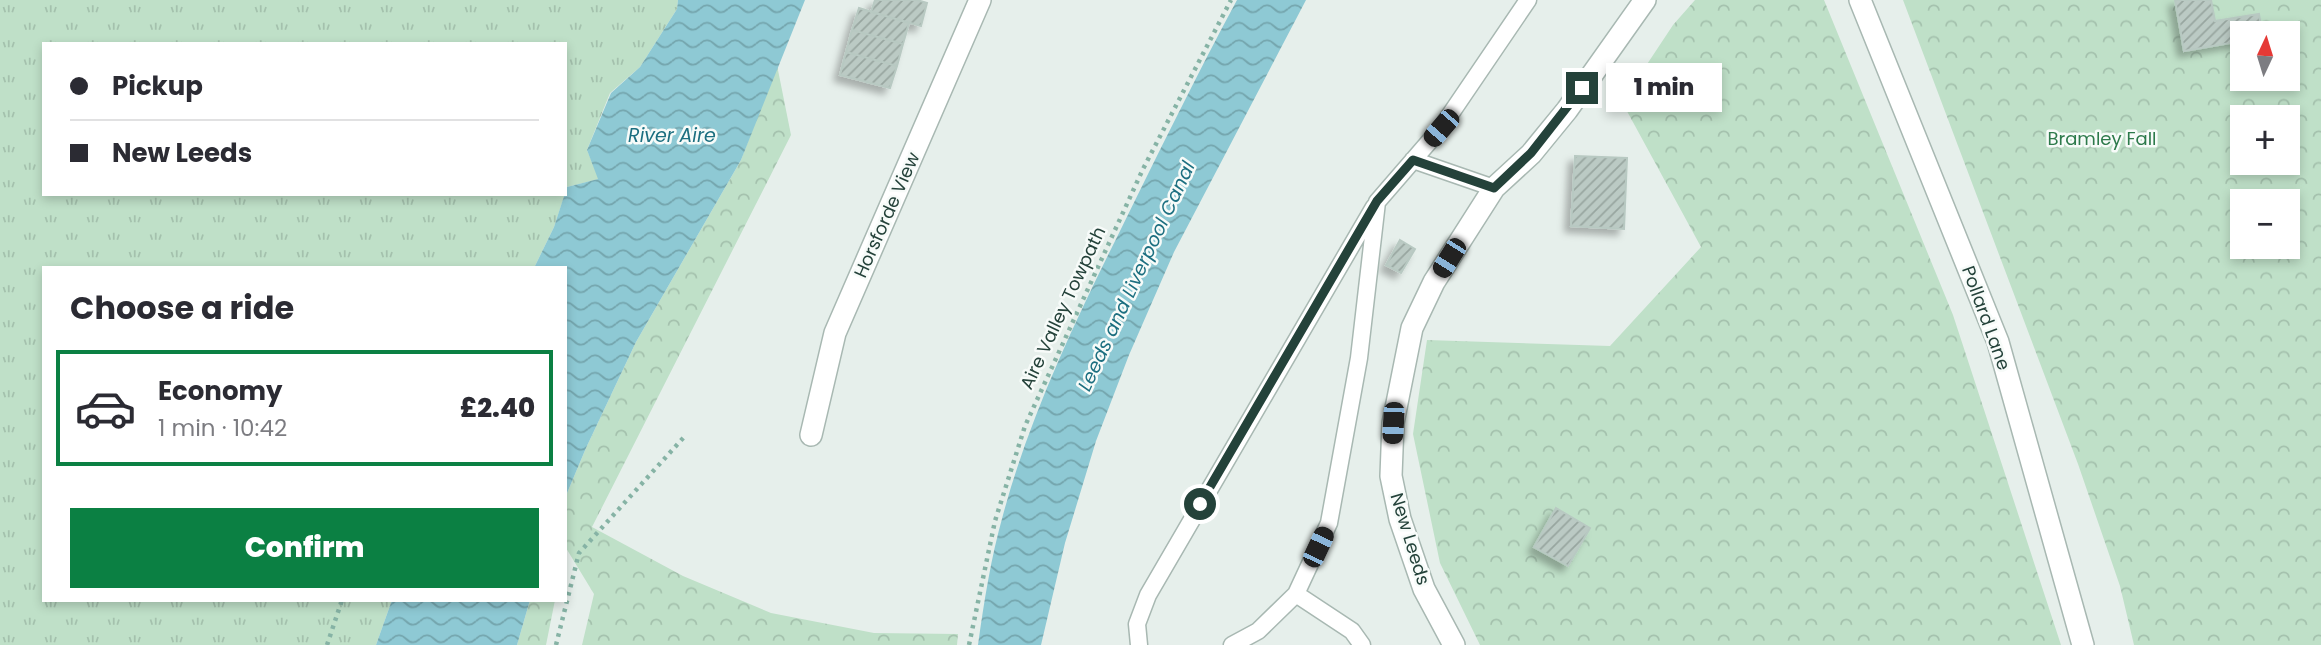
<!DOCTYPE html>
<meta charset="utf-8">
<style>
body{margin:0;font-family:Poppins,sans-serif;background:#f7f7f7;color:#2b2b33;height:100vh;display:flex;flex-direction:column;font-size:26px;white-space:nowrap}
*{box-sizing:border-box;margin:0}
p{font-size:23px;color:#7c7c81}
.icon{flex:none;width:38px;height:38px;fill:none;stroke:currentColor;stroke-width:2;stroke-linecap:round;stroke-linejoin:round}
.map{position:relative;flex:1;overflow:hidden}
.side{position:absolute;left:42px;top:266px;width:525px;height:336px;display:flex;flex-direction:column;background:#fff;border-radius:0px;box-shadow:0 4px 10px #0003}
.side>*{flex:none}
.hud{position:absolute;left:42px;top:42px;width:525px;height:154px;border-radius:0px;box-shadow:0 4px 10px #0003;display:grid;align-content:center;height:154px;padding:0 28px;background:#fff}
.needle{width:46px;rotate:4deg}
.controls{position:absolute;left:2230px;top:21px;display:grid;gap:14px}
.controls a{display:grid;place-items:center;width:70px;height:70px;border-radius:0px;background:#fff;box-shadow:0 4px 10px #0003;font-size:35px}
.end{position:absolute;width:32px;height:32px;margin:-16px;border:9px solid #24423a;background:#fff;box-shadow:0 0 0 4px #fff}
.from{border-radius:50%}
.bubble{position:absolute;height:49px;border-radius:0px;background:#fff;box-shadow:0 4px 10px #0003;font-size:23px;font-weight:800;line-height:49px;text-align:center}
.car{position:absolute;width:21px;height:42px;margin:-21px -10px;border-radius:9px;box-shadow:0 0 5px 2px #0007;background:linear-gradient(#222 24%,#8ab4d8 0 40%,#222 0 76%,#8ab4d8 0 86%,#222 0)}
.hud b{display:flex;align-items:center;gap:24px;height:66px;font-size:26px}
.hud b+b{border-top:2px solid #e1e1e2}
.hud i{width:18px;height:18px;background:#2b2b33}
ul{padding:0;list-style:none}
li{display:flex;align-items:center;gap:21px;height:116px;margin:0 14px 10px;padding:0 14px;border:4px solid transparent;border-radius:0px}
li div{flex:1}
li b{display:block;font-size:26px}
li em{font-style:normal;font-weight:800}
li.on{border-color:#0b8043}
li>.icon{width:63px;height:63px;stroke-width:1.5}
h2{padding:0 28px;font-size:32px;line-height:84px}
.primary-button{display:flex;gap:14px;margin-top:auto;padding:14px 28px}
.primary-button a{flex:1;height:80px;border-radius:0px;background:#0b8043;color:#fff;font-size:28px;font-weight:800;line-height:80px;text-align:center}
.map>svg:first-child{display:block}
.grass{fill:url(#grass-tufts)}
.forest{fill:url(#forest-crowns);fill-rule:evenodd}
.water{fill:url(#water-waves)}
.building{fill:url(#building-hatch);stroke:#b8c9c2;stroke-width:2;filter:url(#shadow)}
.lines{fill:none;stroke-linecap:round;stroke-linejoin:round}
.lane-casing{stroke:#a8b8b2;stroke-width:19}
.street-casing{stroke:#a8b8b2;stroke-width:24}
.path{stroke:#86b3a5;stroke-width:4.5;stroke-dasharray:3.5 5;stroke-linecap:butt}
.lane{stroke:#fff;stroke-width:16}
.street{stroke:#fff;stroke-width:21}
.route{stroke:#24423a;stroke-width:9}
.labels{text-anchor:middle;stroke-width:5;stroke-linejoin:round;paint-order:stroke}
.park-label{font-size:18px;fill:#2d7a4b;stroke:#f7fbf9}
.street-label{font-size:18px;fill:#24423a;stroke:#f7fbf9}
.water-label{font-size:19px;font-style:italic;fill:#1c6f80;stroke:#f7fbf9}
</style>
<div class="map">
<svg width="2321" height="645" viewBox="0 0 2321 645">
<defs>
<pattern id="grass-tufts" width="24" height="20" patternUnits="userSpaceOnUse" patternTransform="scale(1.75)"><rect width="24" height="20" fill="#bfe0c8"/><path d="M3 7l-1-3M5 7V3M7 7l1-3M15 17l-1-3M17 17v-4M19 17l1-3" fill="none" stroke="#a4c1ad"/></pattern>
<pattern id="forest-crowns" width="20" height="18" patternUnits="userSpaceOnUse" patternTransform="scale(1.75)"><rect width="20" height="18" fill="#bfe0c8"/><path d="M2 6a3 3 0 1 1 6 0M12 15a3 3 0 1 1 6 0" fill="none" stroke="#a4c1ad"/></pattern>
<pattern id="water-waves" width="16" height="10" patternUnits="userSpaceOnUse" patternTransform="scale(1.75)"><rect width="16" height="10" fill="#8ec9d4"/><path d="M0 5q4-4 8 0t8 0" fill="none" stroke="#74a5ad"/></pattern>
<pattern id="building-hatch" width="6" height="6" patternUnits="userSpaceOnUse" patternTransform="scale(1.75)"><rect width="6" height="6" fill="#bbcac4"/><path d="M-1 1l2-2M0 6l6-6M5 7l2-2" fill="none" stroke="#98a6a0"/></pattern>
<filter id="shadow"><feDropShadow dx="-6" dy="6" stdDeviation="3.5" flood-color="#0004"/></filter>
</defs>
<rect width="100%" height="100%" fill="#e6efeb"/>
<!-- grass -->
<path class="grass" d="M0,0H678L677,9L640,67L610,93L587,150L599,179L567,187L565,192V44H44V194H565L554,227L534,268H44V600H392L376,645H0Z"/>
<!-- forest -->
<path class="forest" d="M1695,0H1824L1953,315L2061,645H1480L1440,563L1413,434L1427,340L1610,346L1701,247L1622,102L1673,25Z
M1903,0H2321V645H2134L2120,586L2078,464ZM2242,33H2287V79H2242ZM2242,117H2287V163H2242ZM2242,201H2287V247H2242Z
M777,65L791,135L592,527L683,576L771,613L874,633L958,634L957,645H582L594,594L566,548L565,550V498L586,448L636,342L741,160Z
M530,600H555L546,645H517Z"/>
<!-- water -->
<path class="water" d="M678,0H805L741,160L636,342L586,448L565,498V268H534L554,227L567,187L598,179L587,150L611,93L640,67L677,9Z
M1237,0H1306L1174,252L1129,355L1096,441L1065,543L1041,645H978C984,602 991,557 1003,515C1029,418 1075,321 1120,231C1158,154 1196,76 1237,0Z
M392,600H530L517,645H376Z"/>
<!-- building -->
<path class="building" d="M875,0H917L927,3L921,26L871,12Z
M2175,0H2211L2215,21L2259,14L2262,33H2242V41L2184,51Z
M859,8L909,23L903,44L852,30Z
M852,30L903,44L897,66L846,52Z
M846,52L897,66L890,88L840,75Z
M1575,156L1627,158L1624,229L1571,226Z
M1400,240L1415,249L1401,273L1386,265Z
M1556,508L1590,528L1568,566L1534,547Z"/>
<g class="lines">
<!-- lane casing -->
<g class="lane-casing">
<path id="lane" d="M1413,160L1494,188
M1296,594L1352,631L1362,645
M1139,645L1137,624L1148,595L1374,207
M1232,645L1258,631L1296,594L1329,523L1359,358L1377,202L1441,128L1528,0"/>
</g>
<!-- street casing -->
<g class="street-casing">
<path id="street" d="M1860,0L1998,342L2083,645
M811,435L835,333L980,0
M1454,645L1424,589L1400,519L1391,476L1393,423L1412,328L1434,282L1494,188L1531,154L1567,110L1645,0"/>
</g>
<!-- path -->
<path class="path" d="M327,645L342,600
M556,645L579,553L685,436
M969,645L995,521L1025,426L1143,169L1231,0"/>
<!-- lane -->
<use href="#lane" class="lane"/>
<!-- street -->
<use href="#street" class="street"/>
</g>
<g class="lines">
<!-- route -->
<path class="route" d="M1200,504L1377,201L1413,160L1494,188L1531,153L1582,88"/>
</g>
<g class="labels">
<!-- park labels -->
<g class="park-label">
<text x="2102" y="145">Bramley Fall</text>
</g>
<!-- street labels -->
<g class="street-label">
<text transform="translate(887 215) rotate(-66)" y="6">Horsforde View</text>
<text transform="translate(1063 308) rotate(-65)" y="6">Aire Valley Towpath</text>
<text transform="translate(1986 318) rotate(70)" y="6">Pollard Lane</text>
<text transform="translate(1410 539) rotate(73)" y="6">New Leeds</text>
</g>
<!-- water labels -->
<g class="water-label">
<text x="672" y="142">River Aire</text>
<text transform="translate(1136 276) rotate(-65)" y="7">Leeds and Liverpool Canal</text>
</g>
</g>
</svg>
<div class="controls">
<a><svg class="needle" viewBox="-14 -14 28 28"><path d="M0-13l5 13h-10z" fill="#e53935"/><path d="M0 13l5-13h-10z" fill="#7c7c81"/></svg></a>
<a>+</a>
<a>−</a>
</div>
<i class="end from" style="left:1200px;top:504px"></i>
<i class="end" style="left:1582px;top:88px"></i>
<div class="bubble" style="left:1606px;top:63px;width:116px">1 min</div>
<i class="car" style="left:1441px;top:128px;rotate:221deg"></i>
<i class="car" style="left:1449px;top:258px;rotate:212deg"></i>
<i class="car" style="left:1393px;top:423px;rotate:183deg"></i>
<i class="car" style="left:1318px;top:547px;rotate:25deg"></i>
<div class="hud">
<b><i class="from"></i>Pickup</b>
<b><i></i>New Leeds</b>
</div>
<section class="side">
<h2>Choose a ride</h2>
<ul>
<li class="on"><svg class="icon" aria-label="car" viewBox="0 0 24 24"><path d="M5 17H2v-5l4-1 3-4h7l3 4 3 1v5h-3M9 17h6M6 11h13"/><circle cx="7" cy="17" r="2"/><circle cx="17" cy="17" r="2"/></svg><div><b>Economy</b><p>1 min · 10:42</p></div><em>£2.40</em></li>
</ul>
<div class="primary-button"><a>Confirm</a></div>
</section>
</div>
